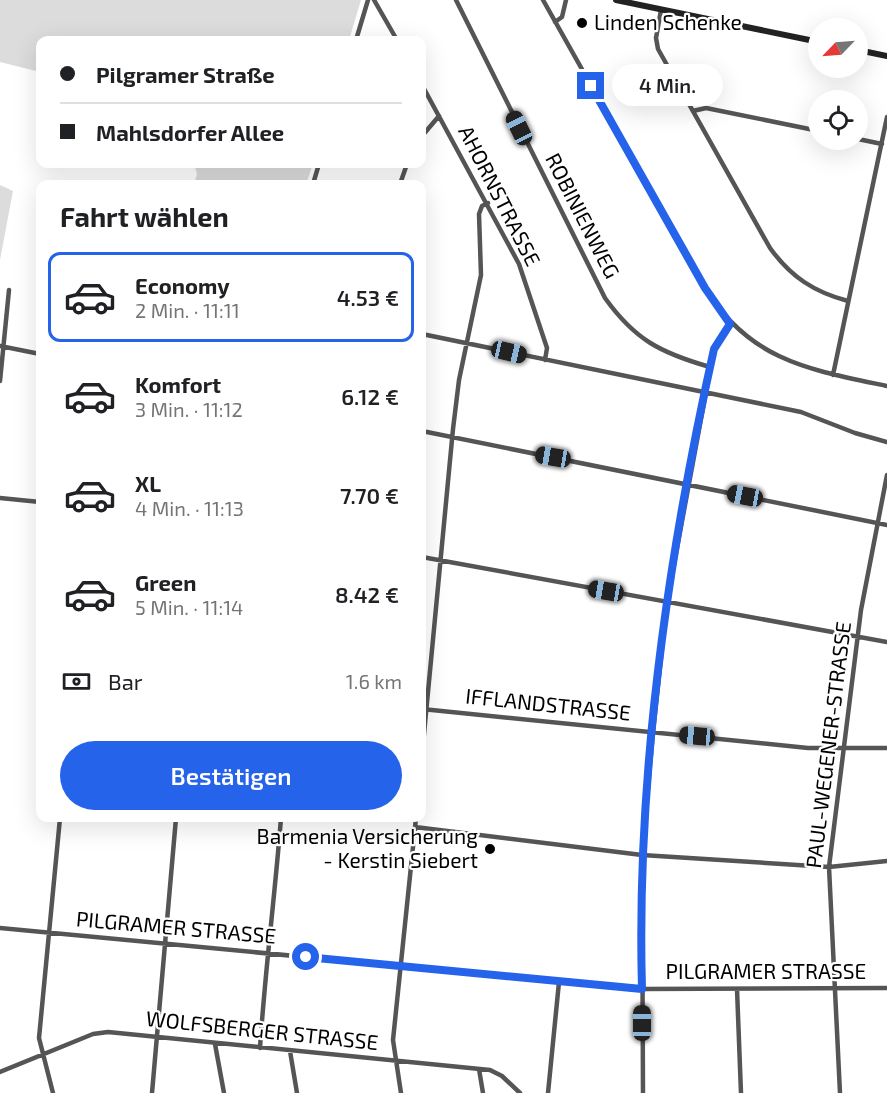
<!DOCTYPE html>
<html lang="de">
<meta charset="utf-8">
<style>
body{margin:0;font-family:"Exo 2",sans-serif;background:#f6f6f6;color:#202124;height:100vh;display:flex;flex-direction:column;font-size:22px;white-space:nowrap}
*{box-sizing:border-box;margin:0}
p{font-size:20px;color:#757577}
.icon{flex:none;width:33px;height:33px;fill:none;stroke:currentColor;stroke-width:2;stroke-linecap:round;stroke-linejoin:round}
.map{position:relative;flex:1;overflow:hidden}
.panel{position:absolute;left:36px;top:180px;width:390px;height:642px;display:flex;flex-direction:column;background:#fff;border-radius:12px;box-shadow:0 6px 24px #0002}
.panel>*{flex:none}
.hud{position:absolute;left:36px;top:36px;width:390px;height:132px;border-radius:12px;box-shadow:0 6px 24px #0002;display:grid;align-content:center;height:132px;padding:0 24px;background:#fff}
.needle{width:39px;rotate:245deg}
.tools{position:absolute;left:808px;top:18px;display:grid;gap:12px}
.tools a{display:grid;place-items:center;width:60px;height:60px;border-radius:50%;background:#fff;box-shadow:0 6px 24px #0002;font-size:30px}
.end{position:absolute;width:27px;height:27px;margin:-14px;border:8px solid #2563eb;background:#fff;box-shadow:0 0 0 3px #fff}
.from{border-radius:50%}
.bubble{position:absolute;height:42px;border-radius:21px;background:#fff;box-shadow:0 6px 24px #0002;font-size:20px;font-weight:600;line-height:42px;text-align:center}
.car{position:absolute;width:18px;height:36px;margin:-18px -9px;border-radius:8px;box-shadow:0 0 4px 2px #0007;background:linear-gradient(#222 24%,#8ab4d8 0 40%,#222 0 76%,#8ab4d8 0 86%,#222 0)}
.hud b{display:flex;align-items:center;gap:21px;height:57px;font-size:22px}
.hud b+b{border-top:2px solid #e0e0e0}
.hud i{width:15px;height:15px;background:#202124}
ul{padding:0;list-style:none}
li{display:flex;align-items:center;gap:18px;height:90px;margin:0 12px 9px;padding:0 12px;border:3px solid transparent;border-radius:12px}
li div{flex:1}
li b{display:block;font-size:22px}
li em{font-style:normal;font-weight:600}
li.on{border-color:#2563eb}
li>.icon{width:54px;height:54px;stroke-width:1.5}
h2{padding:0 24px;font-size:27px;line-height:72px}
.pay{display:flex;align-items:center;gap:15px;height:66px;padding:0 24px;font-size:22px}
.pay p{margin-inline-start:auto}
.cta{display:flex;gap:12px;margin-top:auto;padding:12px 24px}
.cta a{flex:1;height:69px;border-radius:36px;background:#2563eb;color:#fff;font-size:24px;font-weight:600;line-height:69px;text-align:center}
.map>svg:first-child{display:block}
.green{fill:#dcdcdc}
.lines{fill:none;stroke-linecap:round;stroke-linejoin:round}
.street{stroke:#555;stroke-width:4.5}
.secondary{stroke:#222;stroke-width:6}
.route{stroke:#2563eb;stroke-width:8}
.poi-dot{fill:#000;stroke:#fff;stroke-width:2}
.labels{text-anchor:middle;stroke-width:4.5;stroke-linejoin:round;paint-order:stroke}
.poi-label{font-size:21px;fill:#000;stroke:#fff;text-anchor:start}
.street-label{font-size:21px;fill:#000;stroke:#fff}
</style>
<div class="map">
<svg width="887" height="1093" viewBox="0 0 887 1093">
<rect width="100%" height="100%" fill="#fff"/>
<!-- green -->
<path class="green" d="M0,0H361L349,40H40V72L0,62Z
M194,164H313L306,184H194L197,174Z
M0,185L13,191L0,260Z"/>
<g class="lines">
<!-- street -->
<path class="street" d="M374,0L397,40
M456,0L605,298C635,340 661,353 710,367
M543,0L705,288C750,361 810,370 887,386
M661,10L656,38L658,49L770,248C791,277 814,292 848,301
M555,22L562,17L566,0
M356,40L368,0
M422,85L519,264L547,348L545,360
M693,111L706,108L819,131
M422,136L439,116
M858,139L882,144
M313,184L319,164
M400,184L407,164
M422,334L801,412L855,433L887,442
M0,346L40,354
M833,375L887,117
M0,381L9,290
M422,431L887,525
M0,498L40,502
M422,557L887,642
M422,709L808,748H887
M422,755L453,429L459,380L481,275L479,214L482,206L488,203
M415,827L642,855L829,867L887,861
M0,928L642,989L887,988
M737,989L741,1093
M215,1044L224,1093
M260,1048C265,971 275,895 281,818
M290,1051L297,1093
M479,1069L483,1093
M0,1072L93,1034L108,1032L490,1070L502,1076L520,1093
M53,1093L39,1038L60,818
M152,1093L176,818
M401,1093L393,1040L416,818
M548,1093L559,982
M643,1093L642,855L653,732L667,602L714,349L730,324
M840,1093L829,867L861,610L887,475"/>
<!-- secondary -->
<path class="secondary" d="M616,0L819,42
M858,50L887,56"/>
</g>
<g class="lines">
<!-- route -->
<path class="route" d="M306,957L642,989C636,778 668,555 714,349L730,324L705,288L591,86"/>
</g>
<!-- markers -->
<g class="poi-dot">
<circle cx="582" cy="23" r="6"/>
<circle cx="490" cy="849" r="6"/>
</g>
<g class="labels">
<!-- poi labels -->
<g class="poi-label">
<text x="594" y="30">Linden Schenke</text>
<text x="478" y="844" text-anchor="end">Barmenia Versicherung<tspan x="478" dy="24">- Kerstin Siebert</tspan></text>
</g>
<!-- street labels -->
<g class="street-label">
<text transform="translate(499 196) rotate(63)" y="7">AHORNSTRASSE</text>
<text transform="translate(582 216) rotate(63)" y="7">ROBINIENWEG</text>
<text transform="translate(548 705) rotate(6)" y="7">IFFLANDSTRASSE</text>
<text transform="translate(829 745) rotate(-83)" y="7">PAUL-WEGENER-STRASSE</text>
<text transform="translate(176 928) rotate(5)" y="7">PILGRAMER STRASSE</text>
<text x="766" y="979">PILGRAMER STRASSE</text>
<text transform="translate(262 1031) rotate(6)" y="7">WOLFSBERGER STRASSE</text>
</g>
</g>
</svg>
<div class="tools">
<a><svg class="needle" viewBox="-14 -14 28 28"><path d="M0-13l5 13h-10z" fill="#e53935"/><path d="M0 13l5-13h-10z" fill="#757577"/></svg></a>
<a><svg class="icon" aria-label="locate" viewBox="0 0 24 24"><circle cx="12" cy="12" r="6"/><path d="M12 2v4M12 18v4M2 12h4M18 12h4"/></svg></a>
</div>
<i class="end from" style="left:306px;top:957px"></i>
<i class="end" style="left:591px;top:86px"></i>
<div class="bubble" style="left:612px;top:64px;width:111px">4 Min.</div>
<i class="car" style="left:519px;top:128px;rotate:334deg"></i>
<i class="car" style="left:509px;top:352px;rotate:103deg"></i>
<i class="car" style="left:553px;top:457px;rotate:280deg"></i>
<i class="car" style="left:745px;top:496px;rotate:281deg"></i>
<i class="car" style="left:606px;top:591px;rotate:280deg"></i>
<i class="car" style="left:697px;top:736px;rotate:275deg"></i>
<i class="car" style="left:642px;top:1023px;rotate:0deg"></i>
<div class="hud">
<b><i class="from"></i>Pilgramer Straße</b>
<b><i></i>Mahlsdorfer Allee</b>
</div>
<section class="panel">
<h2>Fahrt wählen</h2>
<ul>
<li class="on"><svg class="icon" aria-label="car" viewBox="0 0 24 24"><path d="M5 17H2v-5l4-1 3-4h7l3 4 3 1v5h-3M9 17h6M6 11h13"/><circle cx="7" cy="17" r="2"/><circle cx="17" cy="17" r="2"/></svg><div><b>Economy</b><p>2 Min. · 11:11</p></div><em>4.53 €</em></li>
<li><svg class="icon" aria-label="car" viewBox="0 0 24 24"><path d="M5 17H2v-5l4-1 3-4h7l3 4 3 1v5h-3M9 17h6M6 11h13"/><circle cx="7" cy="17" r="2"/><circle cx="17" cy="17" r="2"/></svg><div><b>Komfort</b><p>3 Min. · 11:12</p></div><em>6.12 €</em></li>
<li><svg class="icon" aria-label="car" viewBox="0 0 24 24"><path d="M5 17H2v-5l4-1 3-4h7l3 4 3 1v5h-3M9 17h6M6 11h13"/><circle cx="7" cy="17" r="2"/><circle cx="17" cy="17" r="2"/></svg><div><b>XL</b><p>4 Min. · 11:13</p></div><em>7.70 €</em></li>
<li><svg class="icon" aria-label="car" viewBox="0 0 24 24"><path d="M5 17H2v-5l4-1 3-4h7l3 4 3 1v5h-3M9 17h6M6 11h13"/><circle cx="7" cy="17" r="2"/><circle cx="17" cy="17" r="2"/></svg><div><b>Green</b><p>5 Min. · 11:14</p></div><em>8.42 €</em></li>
</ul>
<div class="pay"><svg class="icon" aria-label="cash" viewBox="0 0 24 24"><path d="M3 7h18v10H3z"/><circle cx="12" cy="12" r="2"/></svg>Bar<p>1.6 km</p></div>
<div class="cta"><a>Bestätigen</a></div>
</section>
</div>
